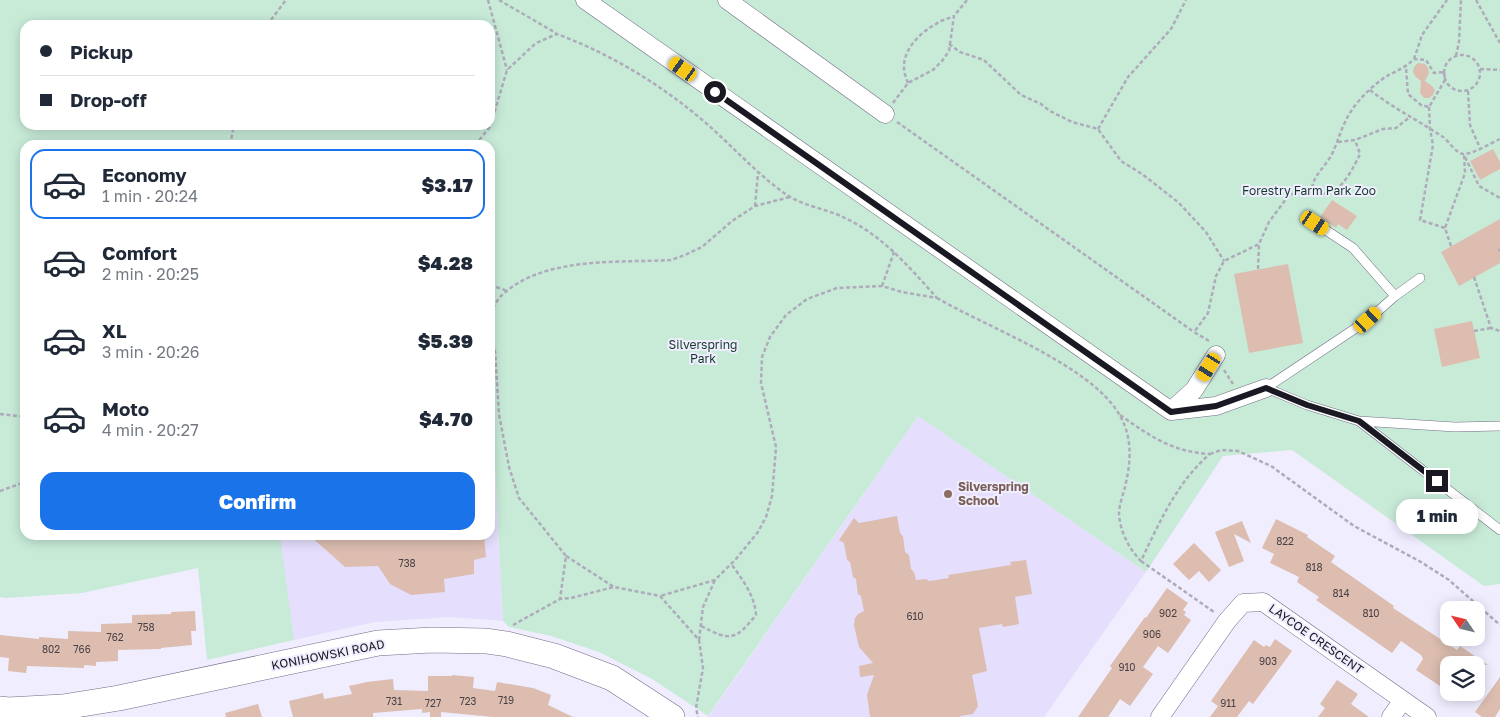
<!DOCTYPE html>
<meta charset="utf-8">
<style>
body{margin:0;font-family:"Golos Text",sans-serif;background:#f2f2f3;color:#1f2937;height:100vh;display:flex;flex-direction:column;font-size:19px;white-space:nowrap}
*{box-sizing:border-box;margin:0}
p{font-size:16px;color:#747a83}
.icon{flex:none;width:28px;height:28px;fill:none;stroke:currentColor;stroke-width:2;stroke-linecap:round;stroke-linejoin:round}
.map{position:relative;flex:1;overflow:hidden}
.details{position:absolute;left:20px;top:140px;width:475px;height:400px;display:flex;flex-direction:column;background:#fff;border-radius:15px;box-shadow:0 2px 12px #0003}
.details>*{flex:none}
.banner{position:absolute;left:20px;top:20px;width:475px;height:110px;border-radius:15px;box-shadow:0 2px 12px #0003;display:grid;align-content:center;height:110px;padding:0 20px;background:#fff}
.needle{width:32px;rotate:305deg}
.fabs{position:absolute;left:1440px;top:601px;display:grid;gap:10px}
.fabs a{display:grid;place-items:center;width:45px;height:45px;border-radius:10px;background:#fff;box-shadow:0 2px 12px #0003;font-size:25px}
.end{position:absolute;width:22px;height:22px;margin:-11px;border:6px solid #1a1822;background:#fff;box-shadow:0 0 0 2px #fff}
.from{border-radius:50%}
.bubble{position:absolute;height:35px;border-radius:15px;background:#fff;box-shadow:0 2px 12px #0003;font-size:16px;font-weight:800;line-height:35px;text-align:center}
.car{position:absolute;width:15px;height:30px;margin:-15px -8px;border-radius:6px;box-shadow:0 0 4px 1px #0007;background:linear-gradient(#f5c518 24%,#345 0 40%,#f5c518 0 76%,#345 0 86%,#f5c518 0)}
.banner b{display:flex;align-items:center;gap:18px;height:48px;font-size:19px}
.banner b+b{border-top:1px solid #e0e1e3}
.banner i{width:12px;height:12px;background:#1f2937}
ul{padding:9px 0 0;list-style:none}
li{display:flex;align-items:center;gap:15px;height:70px;margin:0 10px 8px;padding:0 10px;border:2px solid transparent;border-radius:15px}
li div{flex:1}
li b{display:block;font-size:19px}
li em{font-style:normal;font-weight:800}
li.selected{border-color:#1a73e8}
li>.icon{width:45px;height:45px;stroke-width:1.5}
.primary-button{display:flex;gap:10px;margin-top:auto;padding:10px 20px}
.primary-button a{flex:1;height:58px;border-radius:15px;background:#1a73e8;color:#fff;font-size:20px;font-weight:800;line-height:58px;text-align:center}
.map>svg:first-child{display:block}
.built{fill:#e5dffd}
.green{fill:#c8ebd8;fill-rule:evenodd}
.building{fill:#dcbdb0}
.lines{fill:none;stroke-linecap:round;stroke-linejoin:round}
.lane-casing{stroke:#706b85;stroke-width:10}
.street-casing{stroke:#706b85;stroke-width:19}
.secondary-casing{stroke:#706b85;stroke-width:26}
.path{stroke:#aeabbb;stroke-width:2.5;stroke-dasharray:4 2.5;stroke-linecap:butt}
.lane{stroke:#fff;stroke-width:9}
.street{stroke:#fff;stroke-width:18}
.secondary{stroke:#fff;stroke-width:25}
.route{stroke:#1a1822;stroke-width:6}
.education-dot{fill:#8d6e63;stroke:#f0edff;stroke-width:2}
.labels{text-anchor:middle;stroke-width:4;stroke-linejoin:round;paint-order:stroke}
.number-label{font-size:10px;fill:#4a4146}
.park-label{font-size:12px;fill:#133a29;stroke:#f0edff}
.education-label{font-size:12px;font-weight:bold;fill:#785e54;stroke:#f0edff;text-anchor:start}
.street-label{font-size:12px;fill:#1a1822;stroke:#f0edff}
</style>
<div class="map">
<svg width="1500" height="717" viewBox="0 0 1500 717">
<rect width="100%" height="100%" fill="#f0edff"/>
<!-- built -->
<path class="built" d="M490,371L503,621L450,617L375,622L294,640H282L273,535H490Z
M918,416L1146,572L1044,717H708Z"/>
<!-- green -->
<path class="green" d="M0,0H1500V584L1484,586L1292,450L1223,456L1146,572L918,416L708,716L652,679L599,652L551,636L509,627L503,621L490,371V145H25V535H280L294,640L207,660L198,568L82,593L5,598L0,597ZM25,25H490V125H25Z"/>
<!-- building -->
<path class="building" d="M1418,63L1425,64L1428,68L1429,73L1425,81L1432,86L1435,90L1433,95L1429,98H1424L1420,93L1421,81L1415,76L1413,72L1414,67Z
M1493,149L1500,162V169L1480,180L1470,161Z
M1332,200L1357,216L1347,230L1338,224L1336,228L1320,217Z
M1500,219V263L1459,286L1441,252Z
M1288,264L1303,343L1249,353L1234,274Z
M1472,321L1480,358L1442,367L1434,329Z
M897,516L900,533L903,536L905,552L909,555L911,569L914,572L916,580L926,579L929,581L949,578L948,575L1011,565L1010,562L1026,560L1032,594L1015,597L1019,624L1003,627L1002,624L979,628L987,671L972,675L978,706L973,714L960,716V717H870L867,695L874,675L860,677L859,666L873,663L859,647L854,625L855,618L858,614L864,611L861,596L858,594L856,579L853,577L850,562L847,560L844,543L839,540L854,518L859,523Z
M1276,519L1308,535L1307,537L1335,556L1331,562L1394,606L1393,608L1457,650L1460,646L1488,665H1449V692L1416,670L1423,659L1421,655L1401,641L1392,653L1316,600L1319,597L1297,582L1299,577L1270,563L1274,554L1262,548Z
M1242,521L1251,543L1234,534L1244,561L1229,567L1215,532Z
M309,535H484L486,557L474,560V574L444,579L445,592L411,595L390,584L378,566L345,567Z
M1194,543L1221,570L1209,582L1199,571L1189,580L1173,564Z
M1167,588L1188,603L1183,610L1186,612L1184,615L1191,620L1168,653L1158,646L1143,667L1153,674L1130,706L1120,699L1108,717H1078L1112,668L1110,666L1145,617L1146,618Z
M195,611L196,631H191L192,645L161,648V649L118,650V661L96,662V666L84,665V668L27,666L26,673L8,671L9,658L0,657V635L39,639V637L68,639V631L101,632V624L132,623V615L171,614V612Z
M1275,639L1292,651L1253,704L1249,701L1237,717H1210L1218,706L1211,701L1254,640L1264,647L1266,645L1270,647Z
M452,675L474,677L473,688L495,691L497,682L533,688L551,695L548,705L573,717H493L441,712V717H430V712L422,713V709L373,713V717H293L289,701L323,693L324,699L352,694L349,686L367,682L393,679L394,690L428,691V676H452Z
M1500,677V709L1495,717H1482L1475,712Z
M1337,680L1358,694L1351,704L1369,717H1318L1325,708L1320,704Z
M258,704L262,717H226L225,713Z"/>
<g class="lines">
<!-- lane casing -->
<g class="lane-casing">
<path id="lane" d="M1315,223L1353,248L1395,296
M1266,388L1307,405L1359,421L1455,427L1500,426
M1266,388L1368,320L1395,296L1420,278
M1359,421L1500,530"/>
</g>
<!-- street casing -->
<g class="street-casing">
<path id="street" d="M585,0L1171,411L1216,406L1266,388
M727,0L885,114
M1171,411L1194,390L1216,355
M1160,717L1227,621L1243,603L1263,602L1427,717
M1391,717L1403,700"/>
</g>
<!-- secondary casing -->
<g class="secondary-casing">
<path id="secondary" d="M0,709L8,710L63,707L119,698L378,643L432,640L486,641L507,644L554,656L612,678L672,717"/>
</g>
<!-- path -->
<path class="path" d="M488,0L507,70
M499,0L556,33
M1476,0L1500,43
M267,25L286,0
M949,44L960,52L984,60L1021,95L1041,104L1050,111L1072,122L1098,129L1121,161L1142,174L1179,203L1206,232L1224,261
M1444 73a18 18 0 1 1 36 0a18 18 0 1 1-36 0Z
M1456,56L1459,42L1461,0
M1414,59L1422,35L1447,0
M1480,69L1500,70
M908,83C906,78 904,73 904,68C903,49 921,32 936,24C941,20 948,19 954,16
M1370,90C1393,108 1419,121 1443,137C1449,141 1456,154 1464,154C1473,154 1491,143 1500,139
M1468,91L1470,125L1480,148
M893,103L908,83L933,70L942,61L949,51L954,16L967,0
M1429,107L1430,129L1433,145L1420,220L1445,228
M897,122L1194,332
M1098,129L1128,77L1171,29L1186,0
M1338,142L1355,140L1383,129L1396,128L1410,117
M230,145L234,125
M475,145L490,127L507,70L536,43L557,34C608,53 657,82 700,118C730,143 755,173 787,195C805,207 829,209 847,219C884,237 910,268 937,298L902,292L882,286L837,288L807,299L786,315L770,337L762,357L761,383L776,447L772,496L766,517L758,532L736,559L715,580L660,596
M1465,157L1479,186L1500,198
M1312,188C1314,175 1324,168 1331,156C1337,144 1340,132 1346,120C1353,105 1368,90 1381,80C1393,71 1402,71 1414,59L1426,60L1434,73L1444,72L1445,80L1429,107L1421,105L1408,94L1406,68
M1312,189L1321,195C1325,193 1329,193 1333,191C1344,186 1355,165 1360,154L1355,140
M755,206L758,173
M1451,246L1445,228L1465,173L1464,154
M1498,250H1500
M1258,269L1259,244
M1474,277L1491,328L1500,331
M490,285L508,291
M882,286L894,252
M937,298C988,328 1089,364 1119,414C1133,437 1131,462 1125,487C1123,495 1119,505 1119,514C1120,531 1129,549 1141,561C1159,523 1177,482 1210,454C1172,452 1150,436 1120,415
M490,314C493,308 497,300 502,295C544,256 618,263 671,260L685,255L702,247L732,221L755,206L790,197
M490,331L495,351L499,414L509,467L519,498L566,556L560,599
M1474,331L1491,328
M1209,341L1194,332L1208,313L1216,276L1224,261L1259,244L1269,222L1289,195L1312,189
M1224,370L1233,384
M0,414L25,417
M1210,454L1221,450L1238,451L1271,466L1354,526L1421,562L1449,580L1500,625
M0,491L25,482
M566,556L614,587
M1141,561L1214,612
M513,625L560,599L571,598L614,587L660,596L699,640L703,668L696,708L698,717
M701,626C730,641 735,641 756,615C755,596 742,579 732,565
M699,640L703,607L715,580"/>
<!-- lane -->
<use href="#lane" class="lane"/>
<!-- street -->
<use href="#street" class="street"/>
<!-- secondary -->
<use href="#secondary" class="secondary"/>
</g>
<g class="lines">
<!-- route -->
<path class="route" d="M715,92L1171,412L1216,406L1266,388L1307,405L1359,421L1437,481"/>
</g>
<!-- markers -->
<circle class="education-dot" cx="948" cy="494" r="5"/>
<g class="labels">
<!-- number labels -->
<g class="number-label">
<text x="1285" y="545">822</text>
<text x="407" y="567">738</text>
<text x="1314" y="571">818</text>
<text x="1341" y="597">814</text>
<text x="1168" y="617">902</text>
<text x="1371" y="617">810</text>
<text x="915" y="620">610</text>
<text x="146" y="631">758</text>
<text x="1152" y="638">906</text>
<text x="115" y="641">762</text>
<text x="51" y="653">802</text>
<text x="82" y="653">766</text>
<text x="1268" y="665">903</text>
<text x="1127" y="671">910</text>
<text x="506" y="704">719</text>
<text x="394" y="705">731</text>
<text x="468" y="705">723</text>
<text x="433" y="707">727</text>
<text x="1228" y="707">911</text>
</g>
<!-- park labels -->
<g class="park-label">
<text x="1309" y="195">Forestry Farm Park Zoo</text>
<text x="703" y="349">Silverspring<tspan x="703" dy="14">Park</tspan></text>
</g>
<!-- education labels -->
<g class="education-label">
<text x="958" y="491">Silverspring<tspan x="958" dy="14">School</tspan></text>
</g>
<!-- street labels -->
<g class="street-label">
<text transform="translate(1316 639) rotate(35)" y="4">LAYCOE CRESCENT</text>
<text transform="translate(328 655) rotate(-11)" y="4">KONIHOWSKI ROAD</text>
</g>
</g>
</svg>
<div class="fabs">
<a><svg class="needle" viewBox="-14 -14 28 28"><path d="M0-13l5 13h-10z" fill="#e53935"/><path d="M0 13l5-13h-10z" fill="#747a83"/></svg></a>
<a><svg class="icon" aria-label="layers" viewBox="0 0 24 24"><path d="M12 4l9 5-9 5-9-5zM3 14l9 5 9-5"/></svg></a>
</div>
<i class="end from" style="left:715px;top:92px"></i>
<i class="end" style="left:1437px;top:481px"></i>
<div class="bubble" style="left:1396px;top:499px;width:82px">1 min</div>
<i class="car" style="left:683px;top:69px;rotate:305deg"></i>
<i class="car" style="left:1315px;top:223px;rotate:124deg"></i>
<i class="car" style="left:1368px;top:320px;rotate:48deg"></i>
<i class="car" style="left:1209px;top:367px;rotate:212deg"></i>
<div class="banner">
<b><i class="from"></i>Pickup</b>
<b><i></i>Drop-off</b>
</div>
<section class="details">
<ul>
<li class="selected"><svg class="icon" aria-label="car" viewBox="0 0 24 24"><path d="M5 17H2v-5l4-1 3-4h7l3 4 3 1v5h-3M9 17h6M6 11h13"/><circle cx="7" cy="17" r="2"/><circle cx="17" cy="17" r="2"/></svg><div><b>Economy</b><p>1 min · 20:24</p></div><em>$3.17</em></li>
<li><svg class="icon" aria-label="car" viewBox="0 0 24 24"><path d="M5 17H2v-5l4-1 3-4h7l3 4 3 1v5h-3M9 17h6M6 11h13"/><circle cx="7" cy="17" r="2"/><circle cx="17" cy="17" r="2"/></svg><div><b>Comfort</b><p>2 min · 20:25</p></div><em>$4.28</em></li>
<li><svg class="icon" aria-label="car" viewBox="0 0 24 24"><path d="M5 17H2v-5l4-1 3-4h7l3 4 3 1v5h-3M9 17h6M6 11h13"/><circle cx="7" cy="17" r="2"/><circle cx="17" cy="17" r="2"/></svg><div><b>XL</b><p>3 min · 20:26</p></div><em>$5.39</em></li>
<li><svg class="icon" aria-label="car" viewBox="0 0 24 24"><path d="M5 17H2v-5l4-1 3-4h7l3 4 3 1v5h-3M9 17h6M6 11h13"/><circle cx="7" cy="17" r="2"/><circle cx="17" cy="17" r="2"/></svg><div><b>Moto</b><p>4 min · 20:27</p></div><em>$4.70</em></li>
</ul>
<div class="primary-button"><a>Confirm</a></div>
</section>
</div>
